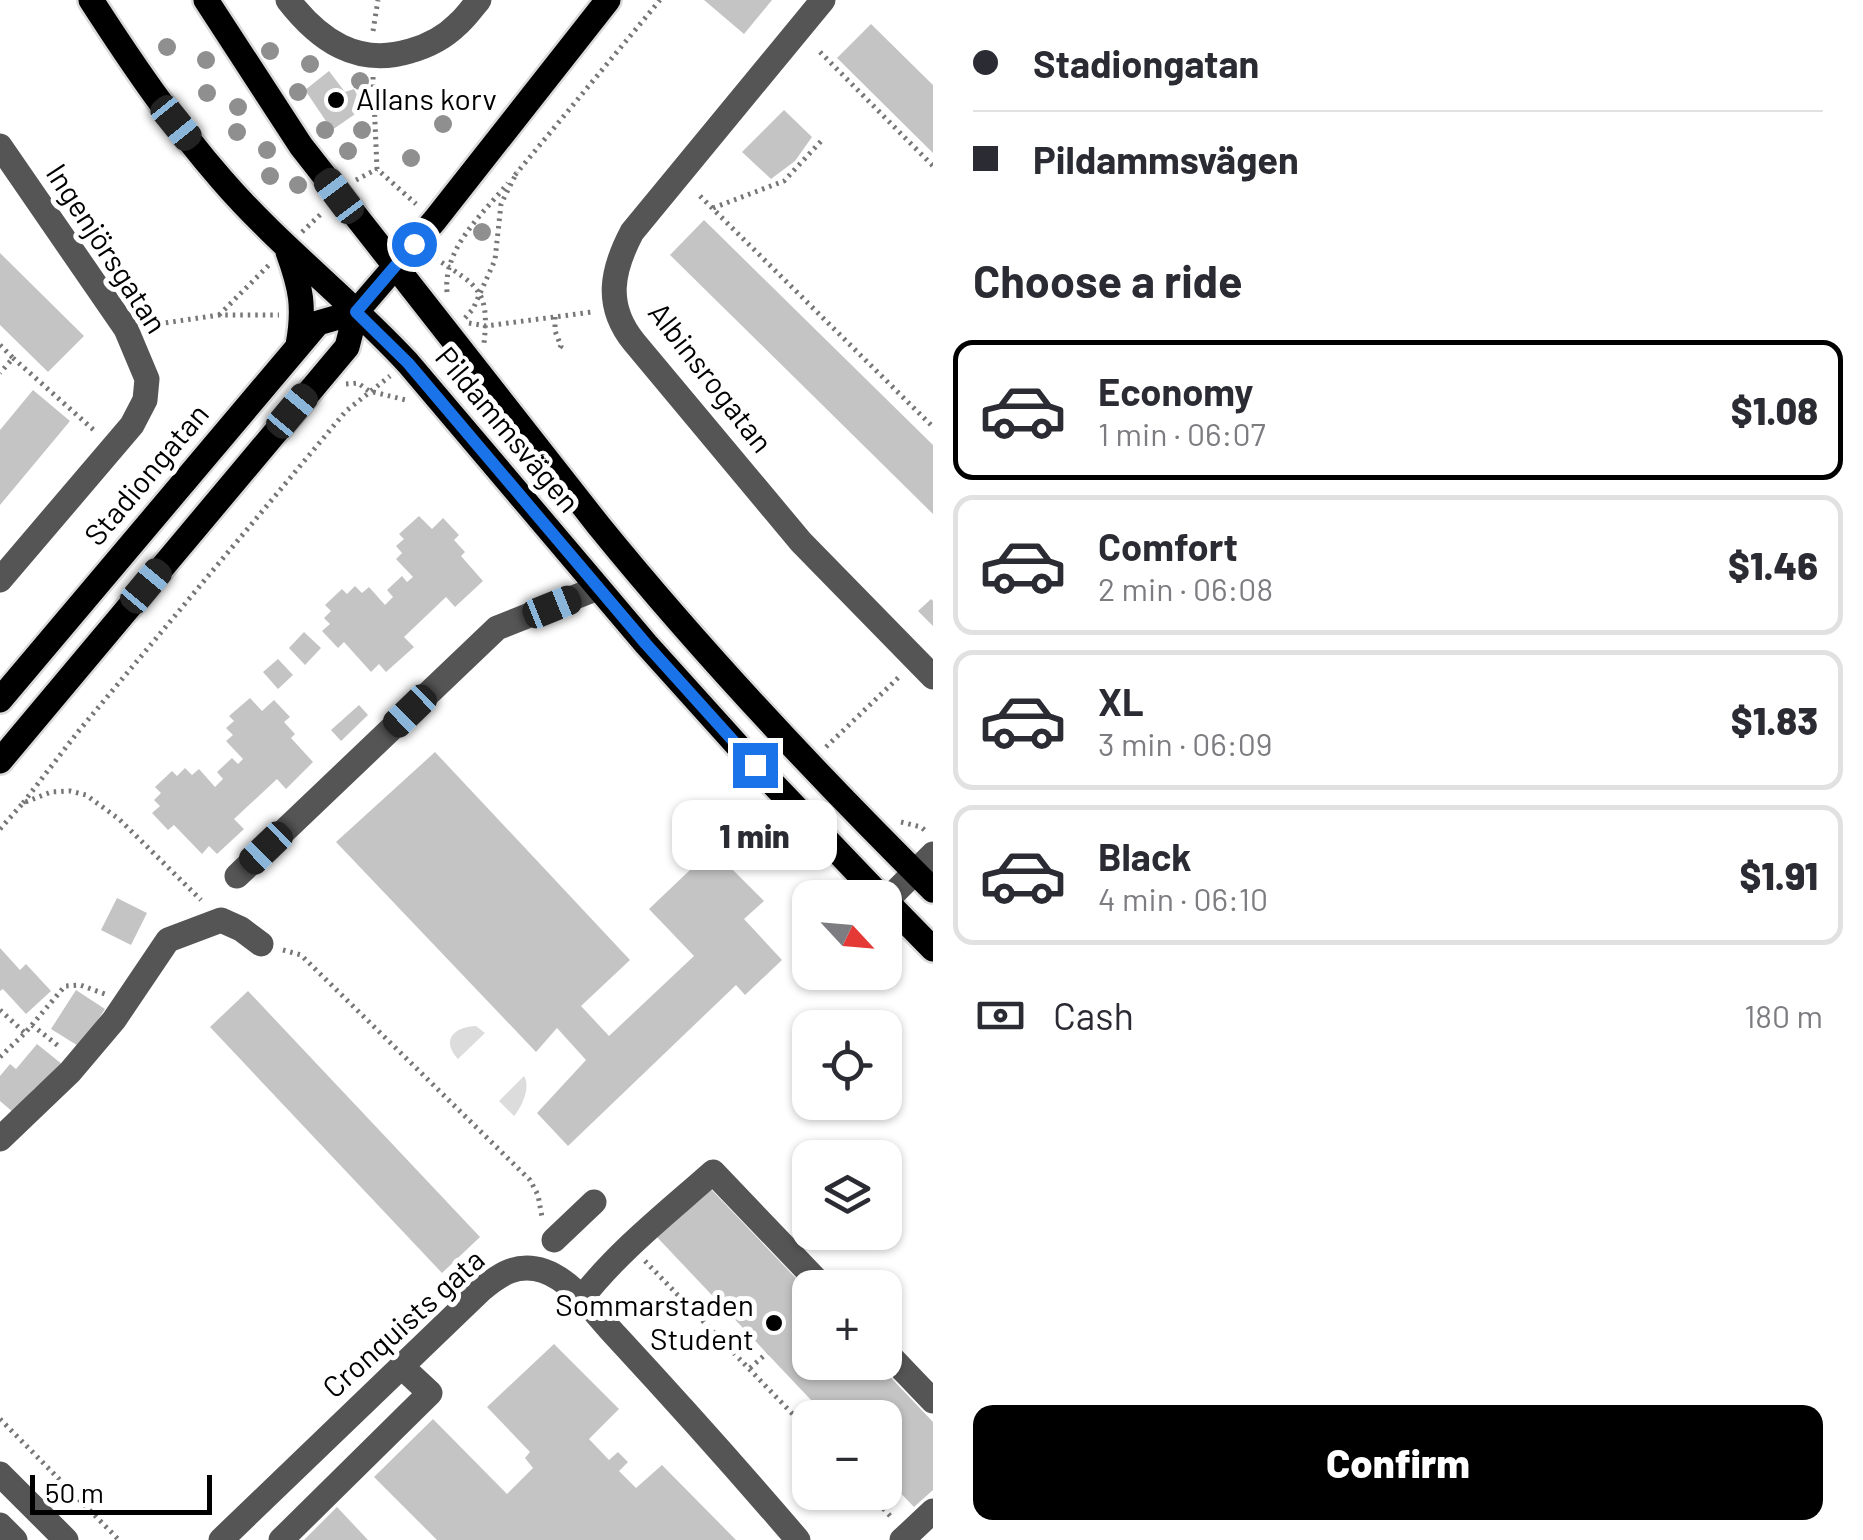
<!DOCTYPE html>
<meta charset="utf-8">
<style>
body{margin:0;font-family:Barlow,sans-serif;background:#f7f7f7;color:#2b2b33;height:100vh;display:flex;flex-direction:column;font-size:38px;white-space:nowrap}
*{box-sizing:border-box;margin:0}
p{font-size:32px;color:#7c7c81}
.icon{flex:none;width:55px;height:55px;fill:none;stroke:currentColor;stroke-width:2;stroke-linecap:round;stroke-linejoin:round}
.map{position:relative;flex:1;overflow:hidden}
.details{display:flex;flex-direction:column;background:#fff;width:930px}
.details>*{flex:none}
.banner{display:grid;align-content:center;height:220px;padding:0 40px;background:#fff}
.needle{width:65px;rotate:116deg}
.controls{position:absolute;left:792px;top:880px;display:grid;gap:20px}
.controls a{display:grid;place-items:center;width:110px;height:110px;border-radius:20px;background:#fff;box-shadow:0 2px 8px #0004;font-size:50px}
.scale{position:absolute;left:30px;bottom:25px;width:182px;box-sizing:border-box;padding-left:10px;border:5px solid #000;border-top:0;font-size:28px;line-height:35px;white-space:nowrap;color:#000;-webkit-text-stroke:8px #fff;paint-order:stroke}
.end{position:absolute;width:45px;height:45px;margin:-22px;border:12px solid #1a73e8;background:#fff;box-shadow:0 0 0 5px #fff}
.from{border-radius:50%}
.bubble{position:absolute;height:70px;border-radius:20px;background:#fff;box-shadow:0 2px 8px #0004;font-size:32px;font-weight:800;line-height:70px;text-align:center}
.car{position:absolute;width:30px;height:60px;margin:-30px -15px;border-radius:12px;box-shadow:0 0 8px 2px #0007;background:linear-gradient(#222 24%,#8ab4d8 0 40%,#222 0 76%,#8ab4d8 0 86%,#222 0)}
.banner b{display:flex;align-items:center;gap:35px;height:95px;font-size:38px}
.banner b+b{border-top:2px solid #e1e1e2}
.banner i{width:25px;height:25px;background:#2b2b33}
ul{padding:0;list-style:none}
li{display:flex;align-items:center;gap:30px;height:140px;margin:0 20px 15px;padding:0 20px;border:5px solid #e1e1e2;border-radius:20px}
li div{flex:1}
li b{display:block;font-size:38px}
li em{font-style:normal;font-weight:800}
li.selected{border-color:#000}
li>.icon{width:90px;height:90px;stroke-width:1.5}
h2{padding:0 40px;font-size:45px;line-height:120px}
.pay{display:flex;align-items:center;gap:25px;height:110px;padding:0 40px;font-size:38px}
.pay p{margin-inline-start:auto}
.cta{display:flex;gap:20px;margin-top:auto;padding:20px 40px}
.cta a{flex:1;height:115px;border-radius:20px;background:#000;color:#fff;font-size:40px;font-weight:800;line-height:115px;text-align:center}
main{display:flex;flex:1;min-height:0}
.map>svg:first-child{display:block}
.green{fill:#dcdcdc}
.building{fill:#c4c4c4}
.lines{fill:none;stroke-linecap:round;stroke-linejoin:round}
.major-casing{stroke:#dbdbdb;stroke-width:30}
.path{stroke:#777;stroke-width:5;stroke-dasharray:2.5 5;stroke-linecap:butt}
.minor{stroke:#555;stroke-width:25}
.major{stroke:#000;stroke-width:25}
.tree{fill:#8f8f8f}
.route{stroke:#1a73e8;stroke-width:12}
.poi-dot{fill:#000;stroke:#fff;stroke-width:4}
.labels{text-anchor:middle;stroke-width:10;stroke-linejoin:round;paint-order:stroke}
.poi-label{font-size:30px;fill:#000;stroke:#fff;text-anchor:start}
.street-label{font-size:30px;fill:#000;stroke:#fff}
</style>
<main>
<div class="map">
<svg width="933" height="1540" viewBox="0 0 933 1540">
<rect width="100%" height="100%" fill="#fff"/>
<!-- green -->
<path class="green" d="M476,1026L485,1033L458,1059C441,1041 453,1027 476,1026Z
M524,1076C531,1087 522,1107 514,1116L499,1101Z"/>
<!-- building -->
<path class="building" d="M704,0H772L744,34Z
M871,24L933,85V153L837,58Z
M329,71L345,92L354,89L364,108L332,130L305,90Z
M784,110L812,137L795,161L771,179L742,152Z
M704,220L933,445V514L670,255Z
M0,253L84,336L48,372L0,325Z
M33,390L70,421L0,505V430Z
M419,516L432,529L443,518L459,535L454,540L465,552L461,556L483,581L455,607L446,597L404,637L414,647L386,672L379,664L371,672L344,642L338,648L322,631L330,624L324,618L331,611L325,605L342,589L347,594L355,586L362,593L369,587L385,605L393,597L387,590L402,576L407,582L413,577L396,559L402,553L396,546L404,539L399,534Z
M931,599L933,601V626L918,611Z
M304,632L321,648L305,665L289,648Z
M278,659L293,675L278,689L263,672Z
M250,698L262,711L274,700L290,717L284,722L295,734L291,738L313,762L286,789L277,779L234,819L244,829L217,854L209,846L202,854L174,825L168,830L152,813L160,806L154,800L161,793L155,787L172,771L177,776L185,768L192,775L199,769L215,787L223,779L217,772L232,758L238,764L243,759L226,741L233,735L226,728L234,721L229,716Z
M359,705L368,715L341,741L331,730Z
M435,752L630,960L581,1006L609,1036L694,956L649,909L712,849L764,901L744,919L782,960L745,995L736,985L568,1146L537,1113L586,1060L557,1028L536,1052L336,842Z
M117,898L147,913L131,945L101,930Z
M0,948L20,970L26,964L51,991L26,1014L3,989L0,991Z
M76,990L105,1009L80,1047L51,1029Z
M248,991L480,1237L442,1273L210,1027Z
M37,1044L63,1065L41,1092L35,1088L14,1113L0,1101V1076L10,1064L16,1069Z
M707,1185L810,1293V1362H876L933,1422V1490L914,1507L885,1477V1418H828L655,1235Z
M554,1344L619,1409L589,1439L609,1460L618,1452L628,1462L619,1471L636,1488L662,1465L736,1540H437L374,1477L433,1419L507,1494L533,1468L525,1458L530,1452L487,1407Z
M337,1507L368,1540H304Z"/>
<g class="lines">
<!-- major casing -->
<g class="major-casing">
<path id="major" d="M91,0C131,62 173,124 222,180C279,246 349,299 408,363L646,644L755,765L882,898
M206,0L301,146L599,526C703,654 816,774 933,890
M288,252C301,288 305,307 298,345
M0,700L318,323L356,312
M0,761L347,347L356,312L435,220L608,0
M885,900L933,949"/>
</g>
<!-- path -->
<path class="path" d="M373,31L378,0
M820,52L933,166
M373,77L377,169L416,204
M515,175L660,0
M356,180L377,169
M700,196L933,427
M713,208L784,181L823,139
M302,232L323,212
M435,258C477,286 490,289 484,343
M447,292C443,248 482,215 508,183
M219,315L270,264
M555,317V331L561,346L557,352
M465,318L473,309L495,260L501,204L517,172
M469,323L486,326L592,312
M151,325L219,315H279
M0,345L13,358L0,373
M13,358L96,432
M346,384L358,383L369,391L406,400
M826,747L900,676
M23,803L77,733L346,411L390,376
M901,822L921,827L927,832
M0,829L23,803L51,792L70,791L86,795L119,819L201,900
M283,950L301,955L530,1180L538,1195L542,1217
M0,1010L25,1033
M32,1025L61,1048
M0,1057L25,1033L65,986L80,985L105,994
M645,1261L810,1432
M750,1368L767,1353
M0,1419L119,1540
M868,1492L893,1519"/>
<!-- minor -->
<path class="minor" d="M288,0C319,40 357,67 410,51C428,46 445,37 458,24C466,17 472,8 479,0
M823,0L632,232C612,270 604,305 634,342L801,542L933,677
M0,146L126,329L147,379L145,400L132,425L0,580
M237,876L497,628L598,588
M886,901L933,854
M0,1139L70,1072L114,1020L168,940L221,920L241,929L261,944
M554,1240L594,1202
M581,1299C618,1251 668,1212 713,1172L824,1288
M885,1351L933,1401
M0,1474L66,1540
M0,1525L15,1540
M221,1540L481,1290C500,1274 518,1262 544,1271C573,1281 596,1315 617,1337C679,1404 739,1471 798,1540
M281,1540L430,1393L401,1366
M902,1540L933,1511"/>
<!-- major -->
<use href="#major" class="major"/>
</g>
<!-- trees -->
<g class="tree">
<circle cx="167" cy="47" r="9"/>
<circle cx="270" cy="51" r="9"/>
<circle cx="206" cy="60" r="9"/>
<circle cx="310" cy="64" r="9"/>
<circle cx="360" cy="81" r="9"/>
<circle cx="298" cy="92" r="9"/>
<circle cx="207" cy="93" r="9"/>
<circle cx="238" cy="107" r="9"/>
<circle cx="443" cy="124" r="9"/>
<circle cx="325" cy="130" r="9"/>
<circle cx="362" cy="130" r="9"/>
<circle cx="237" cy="132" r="9"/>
<circle cx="267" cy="150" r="9"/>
<circle cx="348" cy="151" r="9"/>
<circle cx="411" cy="158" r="9"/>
<circle cx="270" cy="176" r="9"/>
<circle cx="298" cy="185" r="9"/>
<circle cx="482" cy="232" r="9"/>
</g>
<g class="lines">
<!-- route -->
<path class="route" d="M414,244L356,312L408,363L646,644L755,765"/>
</g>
<!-- markers -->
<g class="poi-dot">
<circle cx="336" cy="100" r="10"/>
<circle cx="774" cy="1323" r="10"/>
</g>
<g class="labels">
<!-- poi labels -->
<g class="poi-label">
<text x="356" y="110">Allans korv</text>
<text x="754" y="1316" text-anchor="end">Sommarstaden<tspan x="754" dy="34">Student</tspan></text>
</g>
<!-- street labels -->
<g class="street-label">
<text transform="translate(106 249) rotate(57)" y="10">Ingenjörsgatan</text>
<text transform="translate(710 378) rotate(52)" y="10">Albinsrogatan</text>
<text transform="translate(507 430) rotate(50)" y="10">Pildammsvägen</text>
<text transform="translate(147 475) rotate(-50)" y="10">Stadiongatan</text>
<text transform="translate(404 1324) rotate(-42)" y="10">Cronquists gata</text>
</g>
</g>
</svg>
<div class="controls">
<a><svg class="needle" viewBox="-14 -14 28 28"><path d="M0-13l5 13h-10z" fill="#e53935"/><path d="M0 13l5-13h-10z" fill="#7c7c81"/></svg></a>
<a><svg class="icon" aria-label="locate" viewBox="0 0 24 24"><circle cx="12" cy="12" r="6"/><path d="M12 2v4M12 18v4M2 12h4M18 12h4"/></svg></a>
<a><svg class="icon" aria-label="layers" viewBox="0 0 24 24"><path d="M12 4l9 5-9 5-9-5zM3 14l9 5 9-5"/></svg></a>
<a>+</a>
<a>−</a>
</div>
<div class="scale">50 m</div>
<i class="end from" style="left:414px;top:244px"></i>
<i class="end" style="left:755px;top:765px"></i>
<div class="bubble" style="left:672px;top:800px;width:165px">1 min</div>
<i class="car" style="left:176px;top:123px;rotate:141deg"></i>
<i class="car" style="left:339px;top:196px;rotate:323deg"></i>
<i class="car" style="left:292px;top:411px;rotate:40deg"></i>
<i class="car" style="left:146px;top:586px;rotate:40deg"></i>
<i class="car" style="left:552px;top:607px;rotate:68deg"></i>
<i class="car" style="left:410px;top:711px;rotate:226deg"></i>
<i class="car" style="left:266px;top:848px;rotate:226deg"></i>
</div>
<section class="details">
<div class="banner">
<b><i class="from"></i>Stadiongatan</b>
<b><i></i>Pildammsvägen</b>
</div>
<h2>Choose a ride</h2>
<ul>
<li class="selected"><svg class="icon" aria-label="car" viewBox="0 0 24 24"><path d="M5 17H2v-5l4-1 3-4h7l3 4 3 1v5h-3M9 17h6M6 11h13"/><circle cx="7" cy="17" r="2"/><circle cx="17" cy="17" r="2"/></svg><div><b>Economy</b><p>1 min · 06:07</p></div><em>$1.08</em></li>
<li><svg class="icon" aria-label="car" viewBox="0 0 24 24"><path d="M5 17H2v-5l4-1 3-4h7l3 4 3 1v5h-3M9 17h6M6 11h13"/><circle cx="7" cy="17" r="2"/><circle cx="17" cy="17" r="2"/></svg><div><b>Comfort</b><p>2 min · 06:08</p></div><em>$1.46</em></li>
<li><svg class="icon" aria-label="car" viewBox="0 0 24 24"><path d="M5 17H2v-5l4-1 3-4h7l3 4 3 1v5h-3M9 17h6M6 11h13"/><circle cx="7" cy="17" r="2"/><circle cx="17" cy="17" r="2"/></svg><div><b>XL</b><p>3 min · 06:09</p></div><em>$1.83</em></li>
<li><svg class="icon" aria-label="car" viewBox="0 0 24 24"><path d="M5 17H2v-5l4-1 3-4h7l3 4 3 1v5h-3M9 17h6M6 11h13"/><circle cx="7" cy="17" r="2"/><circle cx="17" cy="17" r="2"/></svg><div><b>Black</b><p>4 min · 06:10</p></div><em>$1.91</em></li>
</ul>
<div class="pay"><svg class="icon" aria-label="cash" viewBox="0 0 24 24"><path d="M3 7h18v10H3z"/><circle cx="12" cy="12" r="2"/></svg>Cash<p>180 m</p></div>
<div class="cta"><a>Confirm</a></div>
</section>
</main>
